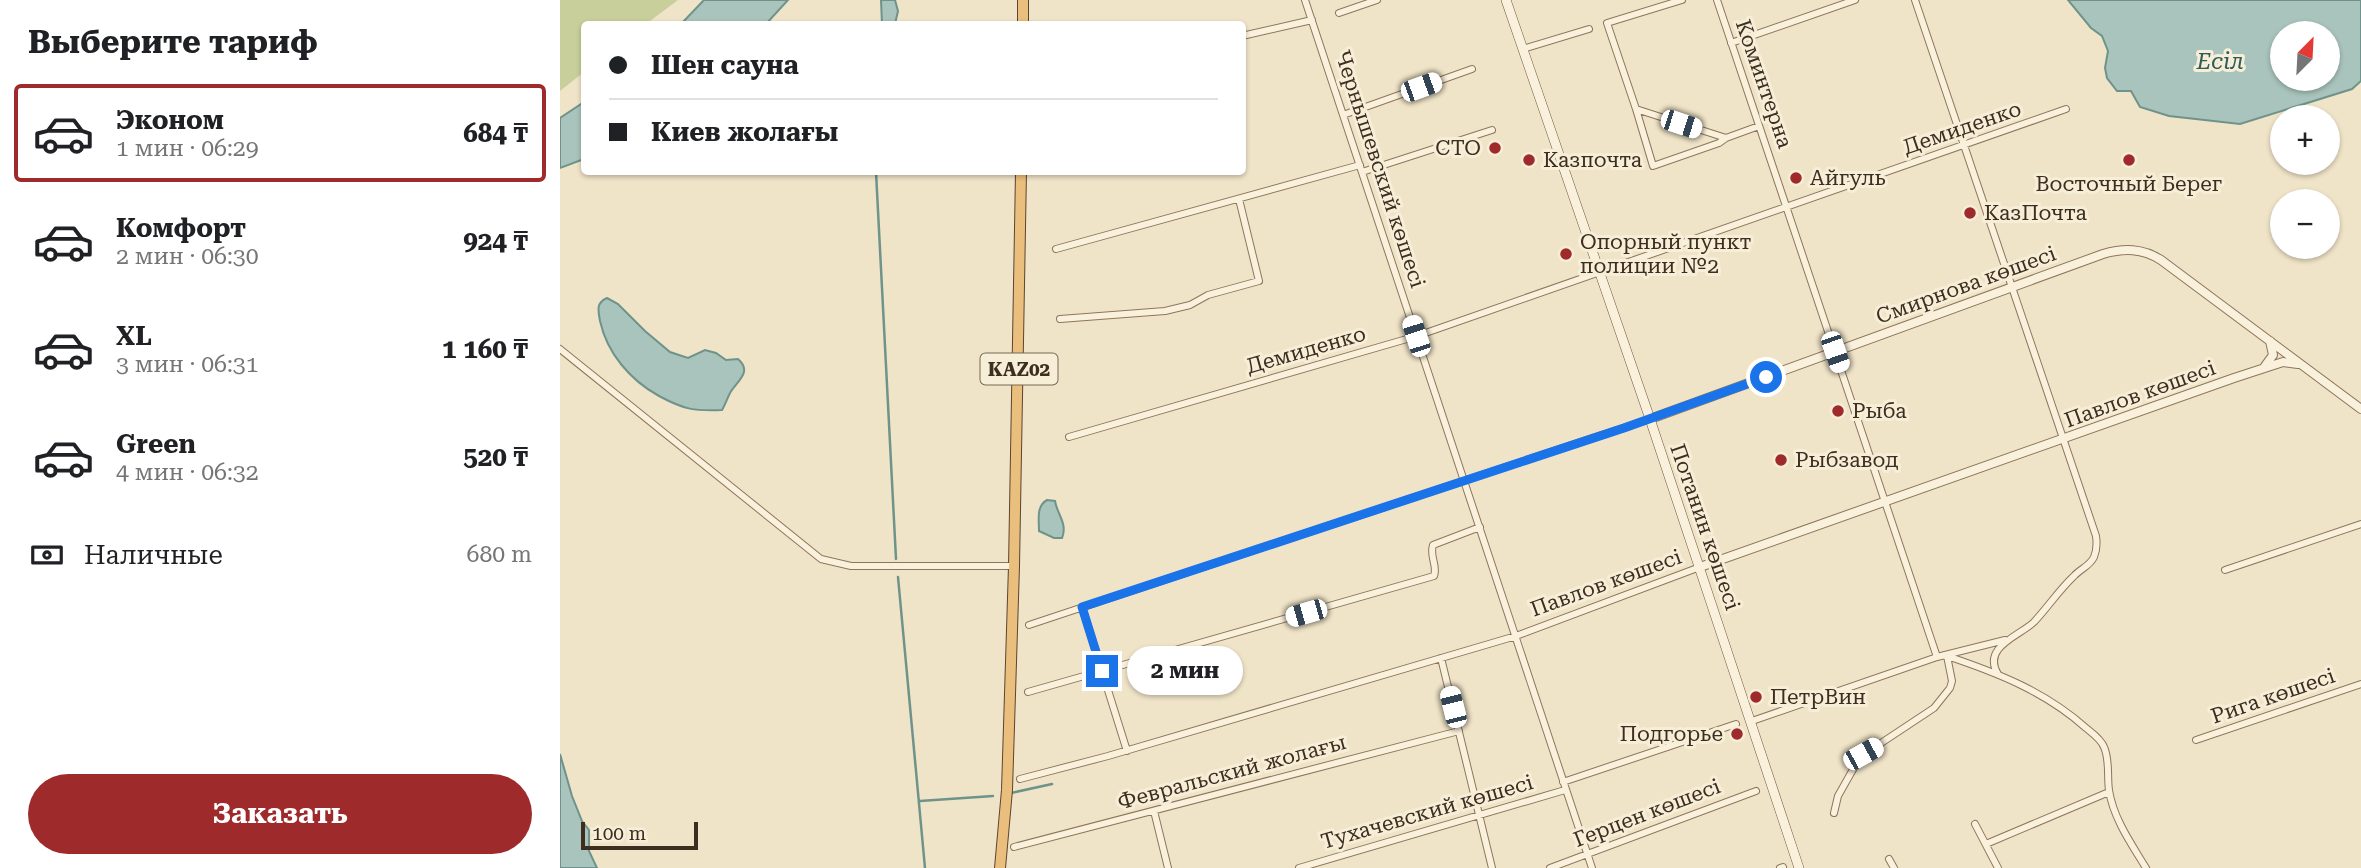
<!DOCTYPE html>
<html lang="ru">
<meta charset="utf-8">
<style>
body{margin:0;font-family:"Roboto Serif",serif;background:#f2f2f2;color:#202124;height:100vh;display:flex;flex-direction:column;font-size:26px;white-space:nowrap}
*{box-sizing:border-box;margin:0}
p{font-size:23px;color:#757577}
.icon{flex:none;width:38px;height:38px;fill:none;stroke:currentColor;stroke-width:2;stroke-linecap:round;stroke-linejoin:round}
.map{position:relative;flex:1;overflow:hidden}
.drawer{display:flex;flex-direction:column;background:#fff;width:560px}
.drawer>*{flex:none}
.banner{position:absolute;left:21px;top:21px;width:665px;height:154px;border-radius:7px;box-shadow:0 2px 5px #0004;display:grid;align-content:center;height:154px;padding:0 28px;background:#fff}
.needle{width:46px;rotate:24deg}
.fabs{position:absolute;left:1710px;top:21px;display:grid;gap:14px}
.fabs a{display:grid;place-items:center;width:70px;height:70px;border-radius:50%;background:#fff;box-shadow:0 2px 5px #0004;font-size:35px}
.scale{position:absolute;left:21px;bottom:18px;width:117px;box-sizing:border-box;padding-left:7px;border:4px solid #3d2e20;border-top:0;font-size:19px;line-height:24px;white-space:nowrap;color:#3d2e20;-webkit-text-stroke:5px #f7eed8;paint-order:stroke}
.end{position:absolute;width:32px;height:32px;margin:-16px;border:9px solid #1a73e8;background:#fff;box-shadow:0 0 0 4px #fff}
.from{border-radius:50%}
.bubble{position:absolute;height:49px;border-radius:24px;background:#fff;box-shadow:0 2px 5px #0004;font-size:23px;font-weight:700;line-height:49px;text-align:center}
.car{position:absolute;width:21px;height:42px;margin:-21px -10px;border-radius:9px;box-shadow:0 0 5px 2px #0007;background:linear-gradient(#fff 24%,#345 0 40%,#fff 0 76%,#345 0 86%,#fff 0)}
.banner b{display:flex;align-items:center;gap:24px;height:66px;font-size:26px}
.banner b+b{border-top:2px solid #e0e0e0}
.banner i{width:18px;height:18px;background:#202124}
ul{padding:0;list-style:none}
li{display:flex;align-items:center;gap:21px;height:98px;margin:0 14px 10px;padding:0 14px;border:4px solid transparent;border-radius:7px}
li div{flex:1}
li b{display:block;font-size:26px}
li em{font-style:normal;font-weight:700}
li.current{border-color:#9e2a2b}
li>.icon{width:63px;height:63px;stroke-width:1.5}
h2{padding:0 28px;font-size:32px;line-height:84px}
.pay{display:flex;align-items:center;gap:18px;height:77px;padding:0 28px;font-size:26px}
.pay p{margin-inline-start:auto}
.primary-button{display:flex;gap:14px;margin-top:auto;padding:14px 28px}
.primary-button a{flex:1;height:80px;border-radius:42px;background:#9e2a2b;color:#fff;font-size:28px;font-weight:700;line-height:80px;text-align:center}
main{display:flex;flex:1;min-height:0}
.map>svg:first-child{display:block}
.green{fill:#c9cf9b}
.water{fill:#a9c4bc;stroke:#6f938a;stroke-width:2;fill-rule:evenodd}
.lines{fill:none;stroke-linecap:round;stroke-linejoin:round}
.stream{stroke:#6f938a;stroke-width:2.5}
.minor-casing{stroke:#8d765c;stroke-width:8}
.tertiary-casing{stroke:#8d765c;stroke-width:10}
.secondary-casing{stroke:#6f573f;stroke-width:10}
.trunk-casing{stroke:#5b4430;stroke-width:12}
.minor{stroke:#faf1dc;stroke-width:6}
.tertiary{stroke:#faf1dc;stroke-width:8}
.secondary{stroke:#faf1dc;stroke-width:9}
.trunk{stroke:#eabe7c;stroke-width:10}
.route{stroke:#1a73e8;stroke-width:9}
.poi-dot{fill:#9e2a2b;stroke:#f7eed8;stroke-width:2.5}
.labels{text-anchor:middle;stroke-width:6;stroke-linejoin:round;paint-order:stroke}
.shield{fill:#f7eed8;stroke:#756857;stroke-width:2}
.shield-label{font-size:19px;font-weight:bold;fill:#3d2e20}
.street-label{font-size:21px;fill:#3d2e20;stroke:#f7eed8}
.poi-label{font-size:21px;fill:#3d2e20;stroke:#f7eed8;text-anchor:start}
.water-label{font-size:23px;font-style:italic;fill:#2f5d5a;stroke:#f7eed8}
</style>
<main>
<section class="drawer">
<h2>Выберите тариф</h2>
<ul>
<li class="current"><svg class="icon" aria-label="car" viewBox="0 0 24 24"><path d="M5 17H2v-5l4-1 3-4h7l3 4 3 1v5h-3M9 17h6M6 11h13"/><circle cx="7" cy="17" r="2"/><circle cx="17" cy="17" r="2"/></svg><div><b>Эконом</b><p>1 мин · 06:29</p></div><em>684 ₸</em></li>
<li><svg class="icon" aria-label="car" viewBox="0 0 24 24"><path d="M5 17H2v-5l4-1 3-4h7l3 4 3 1v5h-3M9 17h6M6 11h13"/><circle cx="7" cy="17" r="2"/><circle cx="17" cy="17" r="2"/></svg><div><b>Комфорт</b><p>2 мин · 06:30</p></div><em>924 ₸</em></li>
<li><svg class="icon" aria-label="car" viewBox="0 0 24 24"><path d="M5 17H2v-5l4-1 3-4h7l3 4 3 1v5h-3M9 17h6M6 11h13"/><circle cx="7" cy="17" r="2"/><circle cx="17" cy="17" r="2"/></svg><div><b>XL</b><p>3 мин · 06:31</p></div><em>1 160 ₸</em></li>
<li><svg class="icon" aria-label="car" viewBox="0 0 24 24"><path d="M5 17H2v-5l4-1 3-4h7l3 4 3 1v5h-3M9 17h6M6 11h13"/><circle cx="7" cy="17" r="2"/><circle cx="17" cy="17" r="2"/></svg><div><b>Green</b><p>4 мин · 06:32</p></div><em>520 ₸</em></li>
</ul>
<div class="pay"><svg class="icon" aria-label="cash" viewBox="0 0 24 24"><path d="M3 7h18v10H3z"/><circle cx="12" cy="12" r="2"/></svg>Наличные<p>680 m</p></div>
<div class="primary-button"><a>Заказать</a></div>
</section>
<div class="map">
<svg width="1801" height="868" viewBox="0 0 1801 868">
<rect width="100%" height="100%" fill="#f0e4c8"/>
<!-- green -->
<path class="green" d="M0,0H118L86,24H24V72L0,91Z"/>
<!-- water -->
<path class="water" d="M144,0H228L206,24H121Z
M321,0H335L338,11L335,24H322Z
M1508,0H1801V81L1792,89L1680,124L1609,116L1580,107L1571,91H1557L1547,78L1545,68L1548,51L1542,36L1531,28ZM1722,33H1768V79H1722Z
M24,102V159L0,168V118Z
M47,298L58,304L85,331L110,352L128,358L145,350L156,353L166,360L178,359C193,372 177,381 170,393C167,399 165,405 162,410C134,411 125,410 99,396C70,380 47,353 40,321C38,310 36,303 47,298Z
M487,500L495,501C497,514 508,524 502,538H494L479,531C479,520 476,506 487,500Z
M0,754L12,796L22,821L29,830V851L37,868H0Z"/>
<g class="lines">
<!-- stream -->
<path class="stream" d="M316,172L336,559
M338,577L365,868
M451,793L492,784
M360,801L433,796"/>
<!-- minor casing -->
<g class="minor-casing">
<path id="minor" d="M745,0L1032,868
M1122,0L1047,23L1076,109L1166,138L1199,126
M1157,0L1377,657
M1355,0L1536,536C1537,543 1537,550 1534,557C1530,566 1520,569 1514,576C1499,590 1488,607 1474,622C1461,635 1421,647 1438,674
M779,13L817,0
M682,36L752,20
M1171,43L1295,0
M963,49L1029,29
M1076,109L1093,166L1159,143L1166,138
M783,115L912,69
M802,172L932,130
M496,249L800,165
M500,319L605,311L630,305L648,295L699,281L679,199
M0,349L261,559L291,566H454
M509,437L857,336L1506,109
M1665,570L1801,524
M522,607L567,751
M469,625L1090,419
M1387,656C1438,673 1486,692 1526,728C1532,733 1541,739 1544,747C1550,760 1547,777 1549,790C1553,818 1572,845 1586,868
M881,658L932,868
M468,692L874,576C878,566 869,556 873,545L920,527
M1192,721L1377,657L1445,640
M1636,740L1801,684
M460,779L548,756L956,636L1140,567
M1003,782L1176,724
M594,811L608,868
M1274,813L1278,796L1300,757L1374,708L1390,688L1392,681L1387,656
M1415,824L1438,868
M1426,844L1549,792
M454,847L899,731
M1329,859L1334,868
M739,868L1005,790
M990,868L1196,791
M1220,868L1223,867"/>
</g>
<!-- tertiary casing -->
<g class="tertiary-casing">
<path id="tertiary" d="M1705,366L1713,355L1710,341
M1090,419L1543,254C1564,248 1582,248 1601,260L1801,409
M1140,567L1674,378L1723,362L1738,364"/>
</g>
<!-- secondary casing -->
<g class="secondary-casing">
<path id="secondary" d="M946,0L1090,419L1239,868"/>
</g>
<!-- trunk casing -->
<g class="trunk-casing">
<path id="trunk" d="M463,24V0
M440,868L447,790L454,566L461,172"/>
</g>
<!-- minor -->
<use href="#minor" class="minor"/>
<!-- tertiary -->
<use href="#tertiary" class="tertiary"/>
<!-- secondary -->
<use href="#secondary" class="secondary"/>
<!-- trunk -->
<use href="#trunk" class="trunk"/>
</g>
<g class="lines">
<!-- route -->
<path class="route" d="M542,671L522,607L1064,428L1206,377"/>
</g>
<!-- markers -->
<g class="poi-dot">
<circle cx="935" cy="148" r="7"/>
<circle cx="969" cy="160" r="7"/>
<circle cx="1569" cy="160" r="7"/>
<circle cx="1236" cy="178" r="7"/>
<circle cx="1410" cy="213" r="7"/>
<circle cx="1006" cy="254" r="7"/>
<circle cx="1278" cy="411" r="7"/>
<circle cx="1221" cy="460" r="7"/>
<circle cx="1196" cy="697" r="7"/>
<circle cx="1177" cy="734" r="7"/>
</g>
<g class="labels">
<!-- shield labels -->
<rect class="shield" x="420.5" y="353.5" width="77" height="31" rx="5"/>
<g class="shield-label">
<text x="459" y="376">KAZ02</text>
</g>
<!-- street labels -->
<g class="street-label">
<text transform="translate(1204 84) rotate(71)" y="7">Коминтерна</text>
<text transform="translate(1402 128) rotate(-19)" y="7">Демиденко</text>
<text transform="translate(820 169) rotate(72)" y="7">Чернышевский көшесі</text>
<text transform="translate(1406 285) rotate(-20)" y="7">Смирнова көшесі</text>
<text transform="translate(746 350) rotate(-16)" y="7">Демиденко</text>
<text transform="translate(1580 394) rotate(-20)" y="7">Павлов көшесі</text>
<text transform="translate(1145 527) rotate(71)" y="7">Потанин көшесі</text>
<text transform="translate(1046 583) rotate(-20)" y="7">Павлов көшесі</text>
<text transform="translate(1713 696) rotate(-19)" y="7">Рига көшесі</text>
<text transform="translate(672 772) rotate(-15)" y="7">Февральский жолағы</text>
<text transform="translate(867 812) rotate(-16)" y="7">Тухачевский көшесі</text>
<text transform="translate(1087 813) rotate(-21)" y="7">Герцен көшесі</text>
</g>
<!-- poi labels -->
<g class="poi-label">
<text x="921" y="155" text-anchor="end">СТО</text>
<text x="983" y="167">Казпочта</text>
<text x="1250" y="185">Айгуль</text>
<text x="1569" y="191" text-anchor="middle">Восточный Берег</text>
<text x="1424" y="220">КазПочта</text>
<text x="1020" y="249">Опорный пункт<tspan x="1020" dy="24">полиции №2</tspan></text>
<text x="1292" y="418">Рыба</text>
<text x="1235" y="467">Рыбзавод</text>
<text x="1210" y="704">ПетрВин</text>
<text x="1163" y="741" text-anchor="end">Подгорье</text>
</g>
<!-- water labels -->
<g class="water-label">
<text x="1660" y="69">Есіл</text>
</g>
</g>
</svg>
<div class="fabs">
<a><svg class="needle" viewBox="-14 -14 28 28"><path d="M0-13l5 13h-10z" fill="#e53935"/><path d="M0 13l5-13h-10z" fill="#757577"/></svg></a>
<a>+</a>
<a>−</a>
</div>
<div class="scale">100 m</div>
<i class="end from" style="left:1206px;top:377px"></i>
<i class="end" style="left:542px;top:671px"></i>
<div class="bubble" style="left:567px;top:646px;width:116px">2 мин</div>
<i class="car" style="left:861px;top:87px;rotate:70deg"></i>
<i class="car" style="left:1121px;top:124px;rotate:108deg"></i>
<i class="car" style="left:856px;top:336px;rotate:342deg"></i>
<i class="car" style="left:1275px;top:352px;rotate:161deg"></i>
<i class="car" style="left:746px;top:613px;rotate:254deg"></i>
<i class="car" style="left:893px;top:707px;rotate:346deg"></i>
<i class="car" style="left:1303px;top:754px;rotate:61deg"></i>
<div class="banner">
<b><i class="from"></i>Шен сауна</b>
<b><i></i>Киев жолағы</b>
</div>
</div>
</main>
